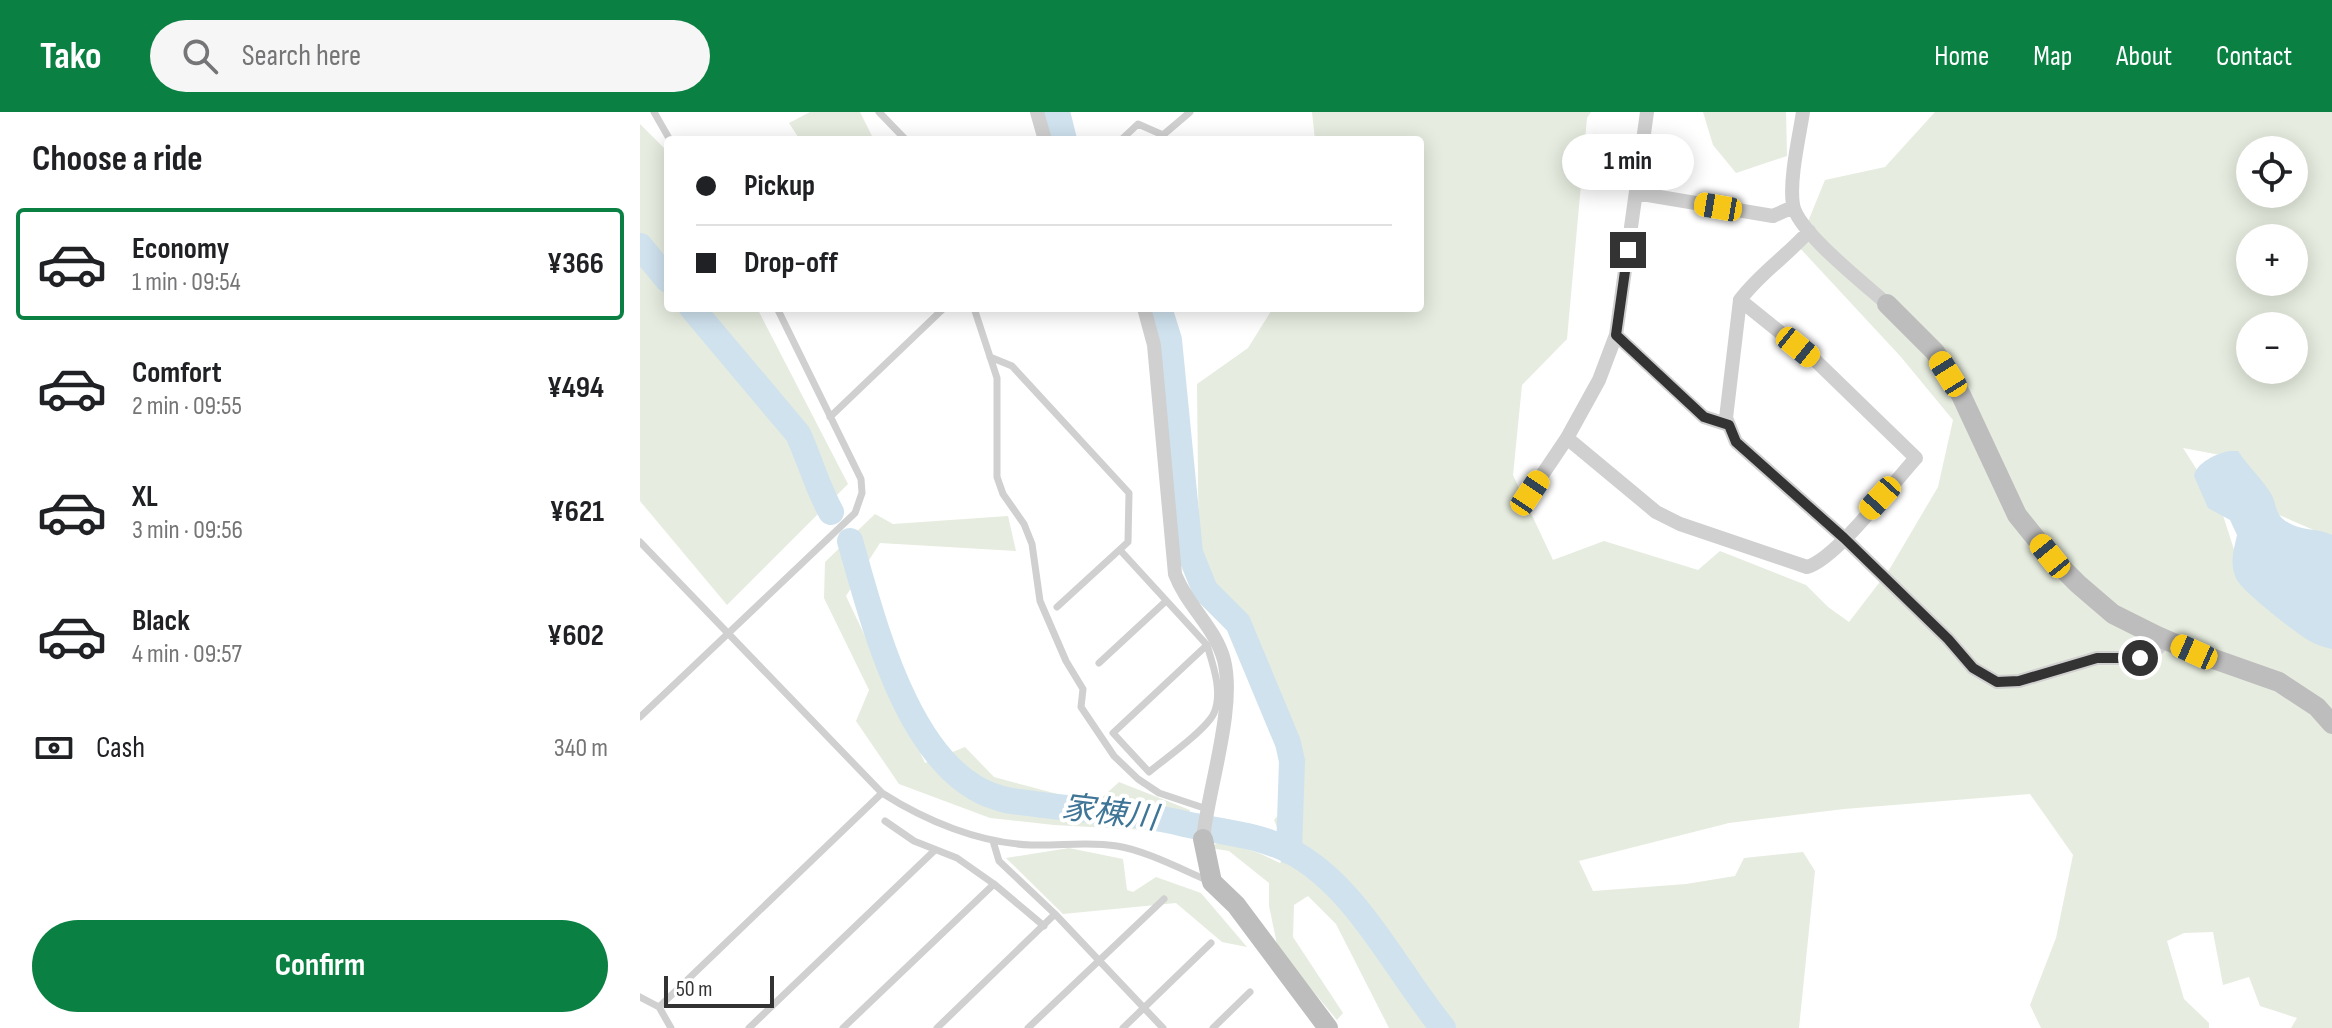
<!DOCTYPE html>
<meta charset="utf-8">
<style>
body{margin:0;font-family:"Sofia Sans Condensed","Noto Sans JP",sans-serif;background:#f6f6f6;color:#202124;height:100vh;display:flex;flex-direction:column;font-size:30px;white-space:nowrap}
*{box-sizing:border-box;margin:0}
p{font-size:26px;color:#757577}
.icon{flex:none;width:44px;height:44px;fill:none;stroke:currentColor;stroke-width:2;stroke-linecap:round;stroke-linejoin:round}
.map{position:relative;flex:1;overflow:hidden}
.side{display:flex;flex-direction:column;background:#fff;width:640px}
.side>*{flex:none}
.top-card{position:absolute;left:24px;top:24px;width:760px;height:176px;border-radius:8px;box-shadow:0 4px 20px #0003;display:grid;align-content:center;height:176px;padding:0 32px;background:#fff}
.controls{position:absolute;left:1596px;top:24px;display:grid;gap:16px}
.controls a{display:grid;place-items:center;width:72px;height:72px;border-radius:50%;background:#fff;box-shadow:0 4px 20px #0003;font-size:40px}
.scale{position:absolute;left:24px;bottom:20px;width:110px;box-sizing:border-box;padding-left:8px;border:4px solid #333;border-top:0;font-size:22px;line-height:28px;white-space:nowrap;color:#333;-webkit-text-stroke:6px #fff;paint-order:stroke}
.end{position:absolute;width:36px;height:36px;margin:-18px;border:10px solid #333;background:#fff;box-shadow:0 0 0 4px #fff}
.from{border-radius:50%}
.bubble{position:absolute;height:56px;border-radius:28px;background:#fff;box-shadow:0 4px 20px #0003;font-size:26px;font-weight:700;line-height:56px;text-align:center}
.car{position:absolute;width:24px;height:48px;margin:-24px -12px;border-radius:10px;box-shadow:0 0 6px 2px #0007;background:linear-gradient(#f5c518 24%,#345 0 40%,#f5c518 0 76%,#345 0 86%,#f5c518 0)}
.top-card b{display:flex;align-items:center;gap:28px;height:76px;font-size:30px}
.top-card b+b{border-top:2px solid #e0e0e0}
.top-card i{width:20px;height:20px;background:#202124}
ul{padding:0;list-style:none}
li{display:flex;align-items:center;gap:24px;height:112px;margin:0 16px 12px;padding:0 16px;border:4px solid transparent;border-radius:8px}
li div{flex:1}
li b{display:block;font-size:30px}
li em{font-style:normal;font-weight:700}
li.active{border-color:#0b8043}
li>.icon{width:72px;height:72px;stroke-width:1.5}
h2{padding:0 32px;font-size:36px;line-height:96px}
.pay{display:flex;align-items:center;gap:20px;height:88px;padding:0 32px;font-size:30px}
.pay p{margin-inline-start:auto}
.action{display:flex;gap:16px;margin-top:auto;padding:16px 32px}
.action a{flex:1;height:92px;border-radius:48px;background:#0b8043;color:#fff;font-size:32px;font-weight:700;line-height:92px;text-align:center}
header{display:flex;align-items:center;gap:48px;box-sizing:border-box;height:112px;padding:0 40px;background:#0b8043;color:#fff}
header strong{font-size:38px}
nav{display:flex;gap:44px;margin-inline-start:auto;font-size:28px}
.search{width:560px;height:72px;background:#f6f6f6;display:flex;align-items:center;gap:20px;box-sizing:border-box;padding:0 28px;border-radius:44px;color:#757577;font-size:30px}
main{display:flex;flex:1;min-height:0}
.map>svg:first-child{display:block}
.green{fill:#e6ecdf;fill-rule:evenodd}
.water{fill:#cfe2ee}
.lines{fill:none;stroke-linecap:round;stroke-linejoin:round}
.river{stroke:#cfe2ee;stroke-width:26}
.lane{stroke:#d0d0d0;stroke-width:7}
.street{stroke:#d0d0d0;stroke-width:14}
.secondary{stroke:#bdbdbd;stroke-width:20}
.route{stroke:#333;stroke-width:10}
.labels{text-anchor:middle;stroke-width:8;stroke-linejoin:round;paint-order:stroke}
.water-label{font-size:32px;font-style:italic;fill:#3f7597;stroke:#fff}
</style>
<header>
<strong>Tako</strong>
<div class="search"><svg class="icon" aria-label="search" viewBox="0 0 24 24"><circle cx="10" cy="10" r="6"/><path d="M15 15l6 6"/></svg>Search here</div>
<nav><a>Home</a><a>Map</a><a>About</a><a>Contact</a></nav>
</header>
<main>
<section class="side">
<h2>Choose a ride</h2>
<ul>
<li class="active"><svg class="icon" aria-label="car" viewBox="0 0 24 24"><path d="M5 17H2v-5l4-1 3-4h7l3 4 3 1v5h-3M9 17h6M6 11h13"/><circle cx="7" cy="17" r="2"/><circle cx="17" cy="17" r="2"/></svg><div><b>Economy</b><p>1 min · 09:54</p></div><em>¥366</em></li>
<li><svg class="icon" aria-label="car" viewBox="0 0 24 24"><path d="M5 17H2v-5l4-1 3-4h7l3 4 3 1v5h-3M9 17h6M6 11h13"/><circle cx="7" cy="17" r="2"/><circle cx="17" cy="17" r="2"/></svg><div><b>Comfort</b><p>2 min · 09:55</p></div><em>¥494</em></li>
<li><svg class="icon" aria-label="car" viewBox="0 0 24 24"><path d="M5 17H2v-5l4-1 3-4h7l3 4 3 1v5h-3M9 17h6M6 11h13"/><circle cx="7" cy="17" r="2"/><circle cx="17" cy="17" r="2"/></svg><div><b>XL</b><p>3 min · 09:56</p></div><em>¥621</em></li>
<li><svg class="icon" aria-label="car" viewBox="0 0 24 24"><path d="M5 17H2v-5l4-1 3-4h7l3 4 3 1v5h-3M9 17h6M6 11h13"/><circle cx="7" cy="17" r="2"/><circle cx="17" cy="17" r="2"/></svg><div><b>Black</b><p>4 min · 09:57</p></div><em>¥602</em></li>
</ul>
<div class="pay"><svg class="icon" aria-label="cash" viewBox="0 0 24 24"><path d="M3 7h18v10H3z"/><circle cx="12" cy="12" r="2"/></svg>Cash<p>340 m</p></div>
<div class="action"><a>Confirm</a></div>
</section>
<div class="map">
<svg width="1692" height="916" viewBox="0 0 1692 916">
<rect width="100%" height="100%" fill="#fff"/>
<!-- green -->
<path class="green" d="M170,0H220L234,28H160L149,11Z
M672,0H951L947,6L927,227L882,273L873,363L913,448L964,429L1058,458L1080,439L1166,473L1188,495L1209,510L1249,458L1298,375L1313,308L1261,245L1158,134L1185,68L1245,55L1295,0H1692V426L1637,402L1586,344L1543,336L1580,394L1607,478L1692,529V916H1651L1657,906L1620,894L1609,865L1583,873L1573,820L1544,821L1527,829L1544,887L1569,911V916H1401L1390,893L1416,826L1433,743L1390,682L1204,697L1089,711L939,749L953,779L1046,772L1095,764L1104,746L1163,740L1175,759L1159,916H749L696,812L668,784L654,793L653,825L703,901L697,908L638,837L629,794V771L589,739L570,736L580,729L619,741L640,751L648,741L634,708L662,676L650,630L615,556L559,454L557,272L608,236L633,196H780V28H675ZM1610,38H1654V82H1610ZM1610,126H1654V170H1610ZM1610,214H1654V258H1610Z
M1063,0H1146L1147,44L1096,61L1073,33Z
M0,12L28,40V196H117L208,372L87,493L0,389Z
M235,402L253,412L368,404L376,439L240,431L206,484L285,651L325,635L354,665L455,692L479,670L550,698L544,720L414,713L350,706L259,672L216,609L229,578L184,486L185,450Z
M429,736L483,747L487,778L493,780L516,765L561,781L607,835L582,830L536,791L423,802L366,746Z"/>
<!-- water -->
<path class="water" d="M1590,339H1598C1607,353 1621,366 1630,380C1638,392 1633,403 1649,411C1662,419 1678,416 1692,423V537C1684,535 1676,533 1668,528C1655,520 1600,478 1596,466C1589,450 1594,438 1597,423L1590,408L1568,396L1554,364C1556,351 1577,341 1590,339Z"/>
<g class="lines">
<!-- river -->
<path class="river" d="M417,0L424,28
M0,134L28,168
M52,196L158,322C170,348 177,375 191,400
M519,196L529,228L550,441L565,478L598,511L648,631L652,649L649,739
M210,429C233,508 269,661 359,686C370,690 383,690 395,692C445,699 495,700 545,712C579,720 617,722 650,739C717,774 756,859 803,916"/>
<!-- lane -->
<path class="lane" d="M14,0L30,28
M239,0L266,28
M523,23L550,0
M481,28L498,12L523,23L528,28
M334,196L357,266V365L363,382L384,412L392,432L400,489L426,549L443,577L441,595L474,644L498,667L519,681L567,697
M350,245L372,254L489,381L488,430L417,495
M190,305L304,196
M0,430L242,681C286,709 339,731 391,733C421,734 448,729 477,734C504,738 543,758 569,769
M480,438L567,533L473,621L509,660C525,647 567,617 574,601C583,580 573,553 567,533
M459,551L526,489
M0,605L215,401L222,381L221,367L137,196
M245,709L274,729L317,746L354,772L404,814
M353,729L359,749L415,802L523,916
M0,885L19,895L31,916
M19,895L242,681
M109,916L295,738
M203,916L354,772
M297,916L415,802
M388,916L524,787
M483,916L571,831
M573,916L610,880"/>
<!-- street -->
<path class="street" d="M397,0L405,28
M1163,0C1159,26 1149,68 1153,93C1158,120 1225,172 1247,192
M996,81L1133,104L1153,95
M1169,119C1147,144 1119,162 1100,188L1086,306L1096,330L1204,426L1308,527L1333,556L1357,570L1379,569L1457,546H1500L1516,538L1526,528
M504,196L514,233L535,462C547,494 575,515 584,548C596,596 568,677 563,727
M976,223L1064,305L1089,313
M927,326L1016,400L1040,412L1167,455C1197,446 1253,371 1276,346L1177,250L1100,188
M890,381L927,326L959,268L976,223L1007,0"/>
<!-- secondary -->
<path class="secondary" d="M1247,192L1295,240L1321,283L1377,403L1410,444L1438,472L1473,502L1517,524L1554,540L1639,570L1677,595L1692,612
M563,727L572,770L596,793L688,916"/>
</g>
<g class="lines">
<!-- route -->
<path class="route" d="M988,138L976,223L1064,305L1089,313L1096,330L1204,426L1308,527L1333,556L1357,570L1379,569L1457,546H1500"/>
</g>
<g class="labels">
<!-- water labels -->
<g class="water-label">
<text transform="translate(470 700) rotate(7)" y="11">家棟川</text>
</g>
</g>
</svg>
<div class="controls">
<a><svg class="icon" aria-label="locate" viewBox="0 0 24 24"><circle cx="12" cy="12" r="6"/><path d="M12 2v4M12 18v4M2 12h4M18 12h4"/></svg></a>
<a>+</a>
<a>−</a>
</div>
<div class="scale">50 m</div>
<i class="end from" style="left:1500px;top:546px"></i>
<i class="end" style="left:988px;top:138px"></i>
<div class="bubble" style="left:922px;top:22px;width:132px">1 min</div>
<i class="car" style="left:1078px;top:95px;rotate:280deg"></i>
<i class="car" style="left:1158px;top:235px;rotate:129deg"></i>
<i class="car" style="left:1308px;top:262px;rotate:328deg"></i>
<i class="car" style="left:890px;top:381px;rotate:34deg"></i>
<i class="car" style="left:1240px;top:386px;rotate:222deg"></i>
<i class="car" style="left:1410px;top:444px;rotate:321deg"></i>
<i class="car" style="left:1554px;top:540px;rotate:294deg"></i>
<div class="top-card">
<b><i class="from"></i>Pickup</b>
<b><i></i>Drop-off</b>
</div>
</div>
</main>
